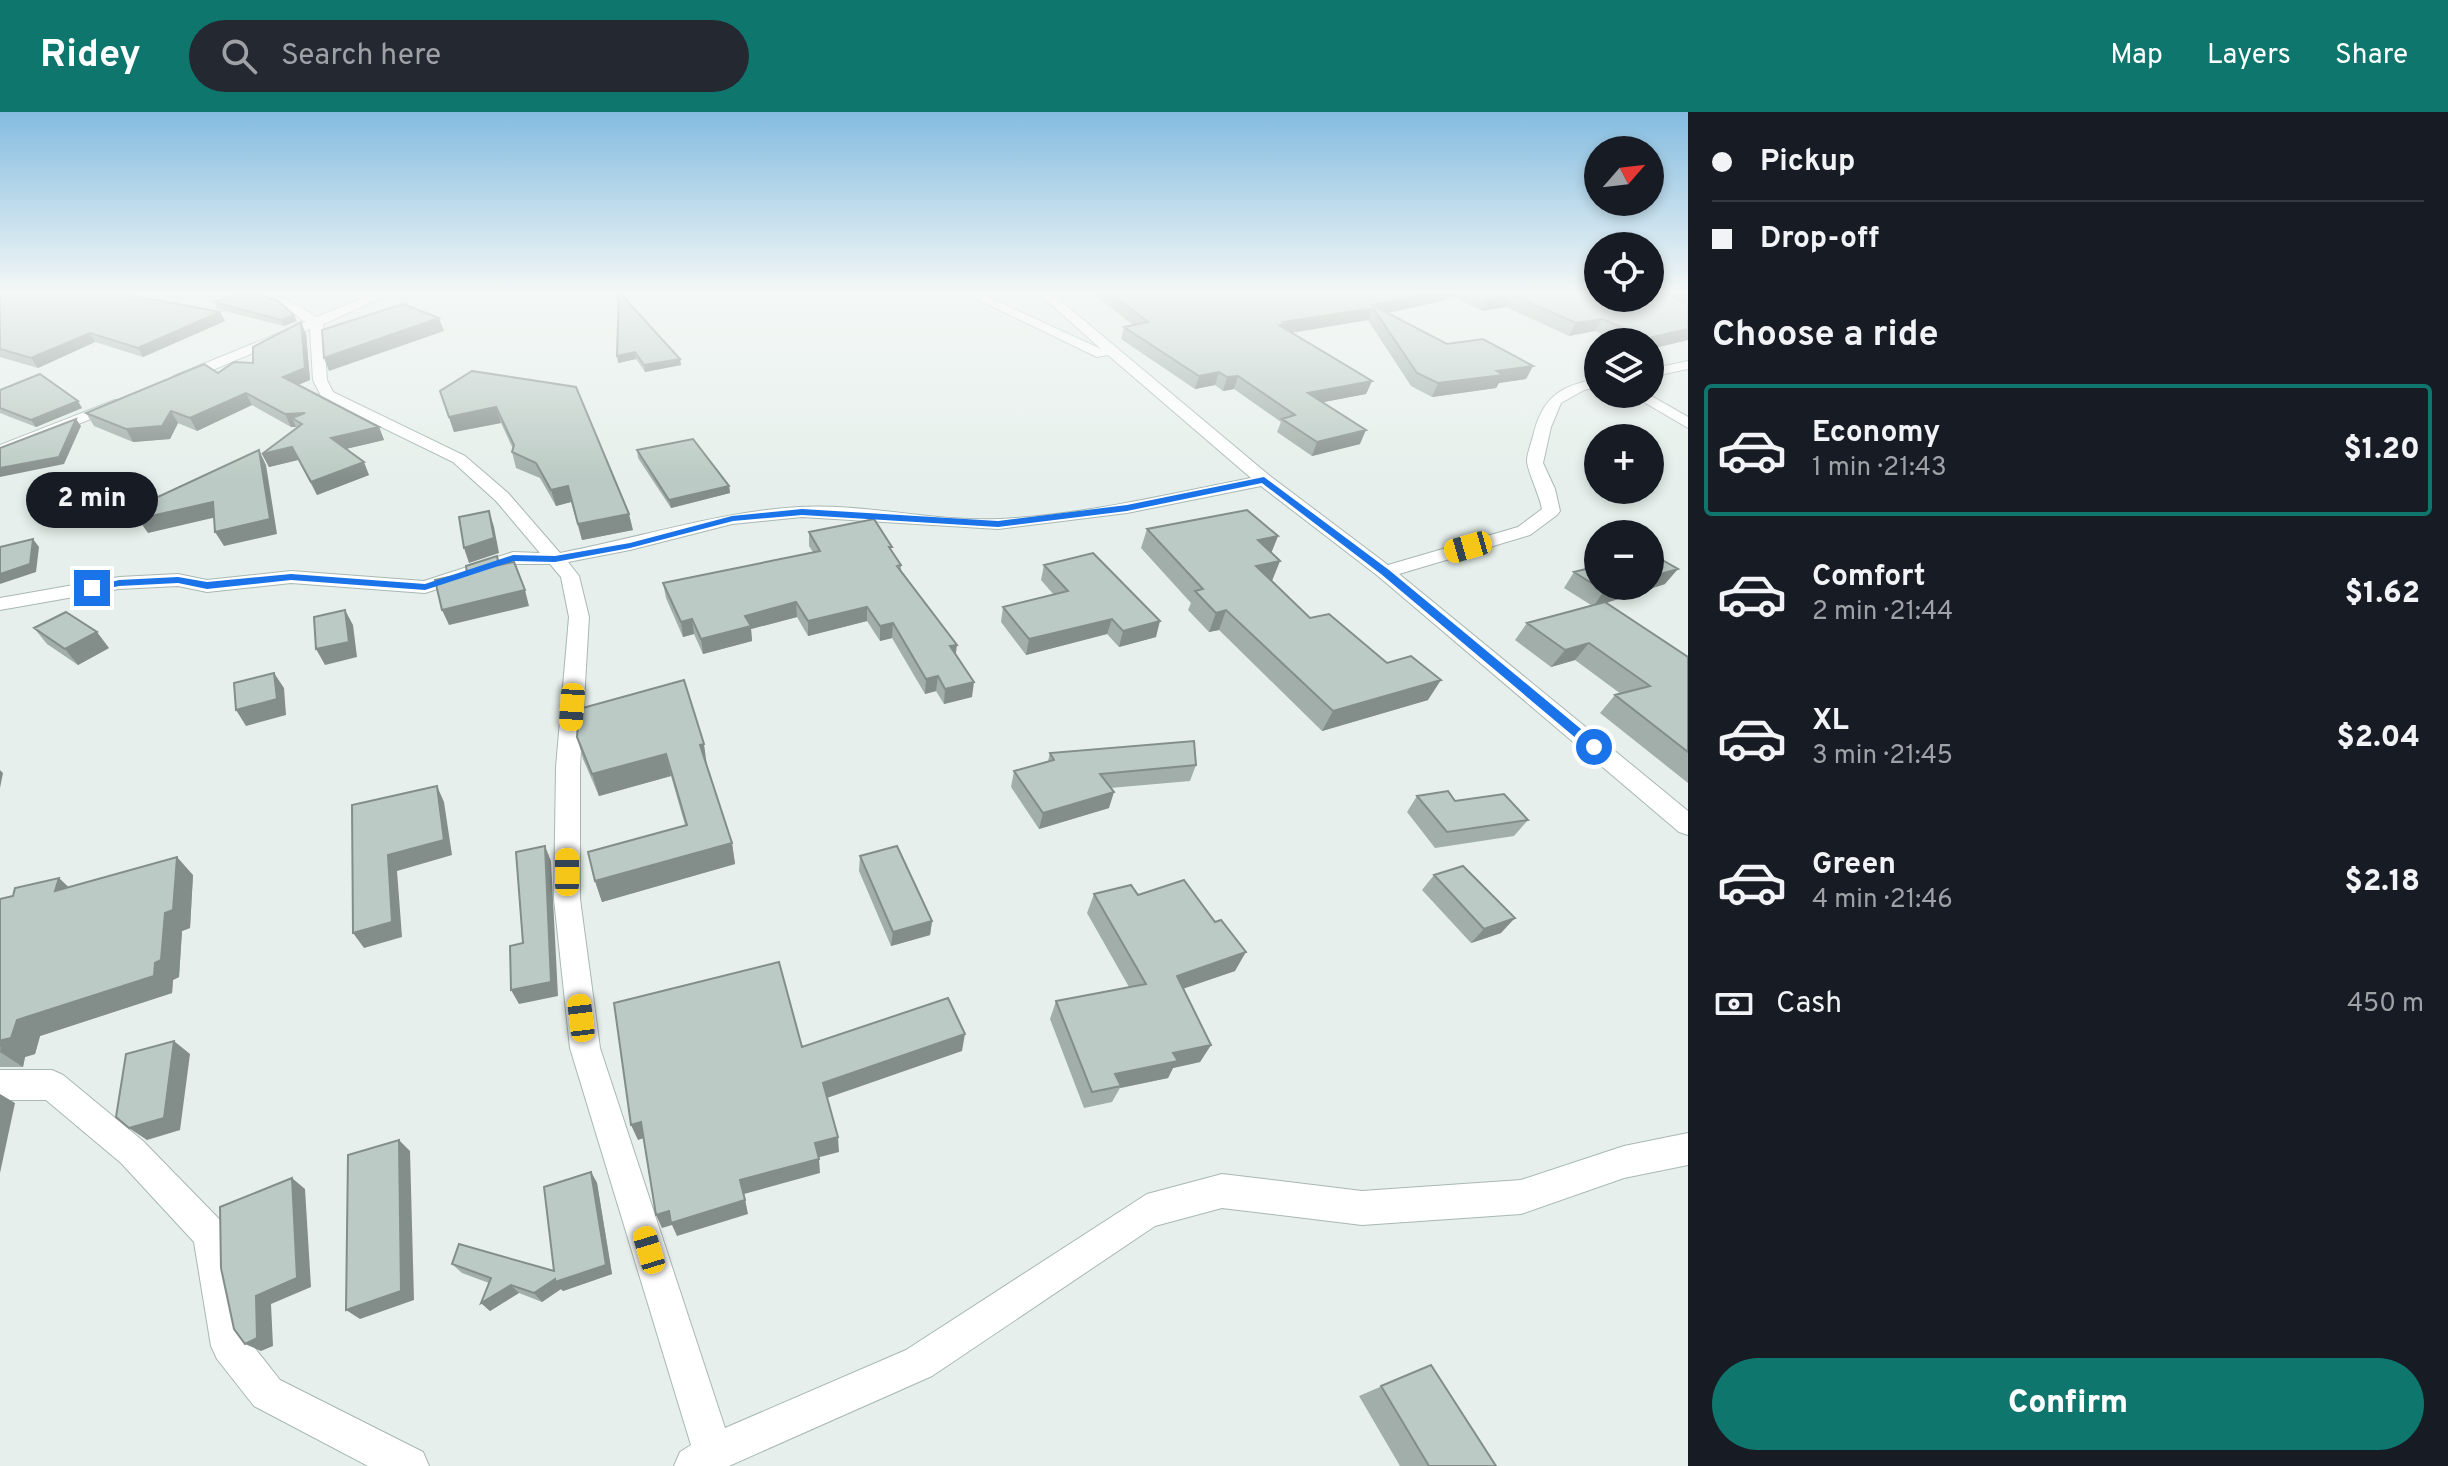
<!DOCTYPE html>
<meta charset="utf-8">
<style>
body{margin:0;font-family:Overpass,sans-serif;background:#242831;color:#f1f3f6;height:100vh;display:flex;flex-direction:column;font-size:30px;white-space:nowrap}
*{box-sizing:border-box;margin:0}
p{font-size:26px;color:#9ea1a6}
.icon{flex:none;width:44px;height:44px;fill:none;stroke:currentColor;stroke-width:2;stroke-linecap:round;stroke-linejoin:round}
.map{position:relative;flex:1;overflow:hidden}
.details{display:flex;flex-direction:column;background:#171b24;width:760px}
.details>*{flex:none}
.hud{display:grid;align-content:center;height:176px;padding:0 24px;background:#171b24}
.needle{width:52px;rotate:62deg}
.tools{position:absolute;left:1584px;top:24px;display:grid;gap:16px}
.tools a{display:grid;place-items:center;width:80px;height:80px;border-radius:50%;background:#171b24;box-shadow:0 4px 12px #0003;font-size:40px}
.end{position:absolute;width:36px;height:36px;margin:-18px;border:10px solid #1a73e8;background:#fff;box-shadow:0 0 0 4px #fff}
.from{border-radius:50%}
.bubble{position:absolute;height:56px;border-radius:28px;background:#171b24;box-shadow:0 4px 12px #0003;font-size:26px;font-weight:800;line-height:56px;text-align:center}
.car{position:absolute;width:24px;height:48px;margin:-24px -12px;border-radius:10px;box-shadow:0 0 6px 2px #0007;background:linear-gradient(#f5c518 24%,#345 0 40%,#f5c518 0 76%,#345 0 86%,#f5c518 0)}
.hud b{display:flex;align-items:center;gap:28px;height:76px;font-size:30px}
.hud b+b{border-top:2px solid #363941}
.hud i{width:20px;height:20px;background:#f1f3f6}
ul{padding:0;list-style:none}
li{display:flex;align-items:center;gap:24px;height:132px;margin:0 16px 12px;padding:0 8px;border:4px solid transparent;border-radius:8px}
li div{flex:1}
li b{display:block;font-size:30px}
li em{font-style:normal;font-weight:800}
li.current{border-color:#0f766e}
li>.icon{width:72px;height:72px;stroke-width:1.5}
h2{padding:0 24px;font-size:36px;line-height:96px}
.pay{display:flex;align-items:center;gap:20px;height:88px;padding:0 24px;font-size:30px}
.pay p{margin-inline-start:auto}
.action{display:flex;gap:16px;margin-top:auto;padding:16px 24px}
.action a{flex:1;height:92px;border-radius:48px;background:#0f766e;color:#fff;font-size:32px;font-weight:800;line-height:92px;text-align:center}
header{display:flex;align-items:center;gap:48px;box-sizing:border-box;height:112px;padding:0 40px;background:#0f766e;color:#fff}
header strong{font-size:38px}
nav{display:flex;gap:44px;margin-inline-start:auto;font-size:28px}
.search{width:560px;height:72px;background:#242831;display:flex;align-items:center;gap:20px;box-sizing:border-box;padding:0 28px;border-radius:44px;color:#9ea1a6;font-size:30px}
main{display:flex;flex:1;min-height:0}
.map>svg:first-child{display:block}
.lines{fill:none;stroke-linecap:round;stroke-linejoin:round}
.minor-casing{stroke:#a8b8b2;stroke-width:2}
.minor{fill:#fff;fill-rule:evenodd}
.wall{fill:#a1aea9}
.shaded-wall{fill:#838d89}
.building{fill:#bbcac4;stroke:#838d89;stroke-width:2}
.route{fill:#1a73e8}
</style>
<header>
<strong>Ridey</strong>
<div class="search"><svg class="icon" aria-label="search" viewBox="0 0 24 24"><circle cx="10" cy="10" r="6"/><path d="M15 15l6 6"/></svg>Search here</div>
<nav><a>Map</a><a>Layers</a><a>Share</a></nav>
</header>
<main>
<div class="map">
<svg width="1688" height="1354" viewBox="0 0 1688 1354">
<rect width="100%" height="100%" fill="#e6efeb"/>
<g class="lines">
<!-- minor casing -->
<g class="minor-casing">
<path id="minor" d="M241,179C271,178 292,189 316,205L381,179H397L323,212L327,268L333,280L465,344L508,381L560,441C639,426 717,400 798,395C865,391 933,410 999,407C1084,403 1168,382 1251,366L1108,243L1097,245L960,179H975L1101,237L1036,179H1049L1270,364L1388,453L1518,415L1542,397C1540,384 1527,358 1527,349C1527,342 1531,332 1533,324C1542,286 1560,273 1598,267V275L1584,278L1561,291L1551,315L1543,351L1555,377L1560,399L1557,403L1530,423L1399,462L1688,699V723L1679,720L1378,464L1261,374L1127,401L998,417L802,405L732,412L630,438L568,450L579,464L589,505L580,655V787L600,936L725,1316L906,1238L1147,1082L1222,1062L1362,1079L1521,1068L1624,1034L1688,1021V1053L1624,1066L1521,1102L1362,1113L1222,1096L1155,1114L932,1264L729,1354H674L680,1340L691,1333L570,936L554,787L556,655L569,505L561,465L550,452H515L425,481L291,471L207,480L178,474L119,477L0,498V486L119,465L178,462L207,468L291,459L424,469L513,440L540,441L496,389L453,350L322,286L313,268L310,217L184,270H174V264L306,210L282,193Z
M1688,249V257L1650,265V257Z
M1630,282H1648L1688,305V316Z
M115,288L120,289V295L0,344V333Z
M0,958H52L63,963L143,1029L222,1110L247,1226L280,1268L423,1340L429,1354H368L254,1294L217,1247L211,1234L194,1130L121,1051L46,988H0Z"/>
</g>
<!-- minor -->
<use href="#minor" class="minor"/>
</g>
<!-- wall -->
<path class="wall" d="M126,179L121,181L220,200L225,209L143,245L95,230L38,256L0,245V184Z
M1090,179H1598L1685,191L1688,228L1650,237V230H1620L1595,219L1569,224L1506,195L1482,199L1456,186L1387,201L1447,232L1533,254L1526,267L1499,271L1496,276L1432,285L1411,274L1368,208L1292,221L1372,269L1366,282L1323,290L1360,332L1312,344L1277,320L1281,310L1234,277L1223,279L1215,273L1195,277L1121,227L1124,215L1133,213Z
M619,180L680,247L681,253L645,260L636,247L618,251Z
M214,190L297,209L284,214L217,197Z
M306,222L310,268L298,273L379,315L384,328L346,337L369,363L317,383L298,348L269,355L262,342L297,316L296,315H291L252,293L197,319L178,311L170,327L133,330L94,314L86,301L253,251Z
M472,259L633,418L582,428L571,390L556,394L540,366L516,356L512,340L513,337L501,311L454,320L440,279Z
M0,278L82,296L36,315L0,301Z
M637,338L729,374L730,381L671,396L638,346Z
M1147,417L1278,424L1271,441L1280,449L1271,469L1310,506L1428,588L1322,619L1219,518L1209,520L1188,498L1191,491L1141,436Z
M809,420L892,440L901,453V458L956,542L972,585L944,592L936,579L925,582L892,526L880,529L867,509L808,524L797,505L751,517L752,529L703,542L694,522L683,525L666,486L663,471L813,440L809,434Z
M1044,453L1156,525L1119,535L1107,522L1026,543L1001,510L1003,495L1054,483L1041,468Z
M1574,460L1665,472L1606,491L1688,545V671L1600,601L1615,583L1621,582L1575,548L1551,555L1515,528L1527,511L1591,493L1564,476Z
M34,516L109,536L78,553L47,532Z
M577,625L707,654L732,731L735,752L602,790L595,769L685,713L671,664L599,684L583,647Z
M1050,641L1196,653L1190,669L1110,676L1109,696L1039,717L1011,675L1014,659L1048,649Z
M1417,684L1455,689L1528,708L1514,724L1435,736L1407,700Z
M860,744L932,809L930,823L891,834L859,759Z
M193,763L190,816L182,819L179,865L173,868L172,881L40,924L35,942L25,945L23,955H0V787L68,775Z
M1434,763L1501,821L1471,831L1422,778Z
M1094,782L1138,783L1235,859L1183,876L1211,933L1200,950L1173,956L1168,966L1120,976L1112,990L1084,996L1050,907L1056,889L1129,875L1087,801Z
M591,1060L597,1071L612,1162L563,1179L561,1177L542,1190L519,1181L490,1199L481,1191L489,1171L462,1161L452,1152L554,1159Z
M1431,1253L1496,1354H1400L1359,1284Z"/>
<!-- shaded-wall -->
<path class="shaded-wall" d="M1438,179H1459L1456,186L1378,203L1373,196L1368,208L1282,222L1279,213L1283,210Z
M1688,179V190L1657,194L1664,182Z
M1512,183L1506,195L1482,199L1488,187Z
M220,200L225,209L143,245L138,236Z
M294,203L297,209L284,214L281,208Z
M439,206L444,219L329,259L324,246Z
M1602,207L1595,219L1569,224L1576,211Z
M301,210L306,222L310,268L288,277L283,265Z
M1688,217V228L1650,237V230H1646L1648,226Z
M90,221L95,230L38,256L31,246Z
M635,240L636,247L618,251L617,244Z
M680,247L681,253L645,260L644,253Z
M1533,254L1526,267L1499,271L1496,276L1432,285L1438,271L1497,259Z
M1219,260L1215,273L1195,277L1199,264Z
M1238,264L1234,277L1223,279L1227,265Z
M1372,269L1366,282L1303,294L1308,281Z
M246,281L252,293L197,319L190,306Z
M78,289L82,296L36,315L31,308Z
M496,295L501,311L454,320L449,305Z
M171,299L178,311L170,327L133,330L126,317Z
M305,301L302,312L292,306L296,315H291L285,302Z
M76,307L81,314L64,352L0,365V356Z
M379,315L384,328L337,339L331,326Z
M1366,318L1360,332L1312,344L1317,330Z
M292,335L298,348L269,355L262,342Z
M259,338L266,353L277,422L224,434L215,420Z
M364,350L369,363L317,383L311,370Z
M568,374L571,390L556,394L551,378Z
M729,374L730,381L671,396L669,388Z
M213,390L221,404L148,421L138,407Z
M489,399L494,415L499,441L469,451L464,436Z
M629,402L633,418L582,428L578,412Z
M1278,424L1270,444L1258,428Z
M33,427L39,435L36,460L0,472V462Z
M1280,449L1272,469L1248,474L1256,454Z
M1678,457L1665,472L1593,495L1604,479L1621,474H1650V465Z
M525,478L529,494L449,513L442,498Z
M796,490L797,505L751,517L752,529L703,542L701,527L745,504Z
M867,495V509L808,524V509Z
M345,498L353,513L357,545L325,553L316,537Z
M1226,498L1219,518L1209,520L1216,501Z
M692,507L694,522L683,525L681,510Z
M1112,507L1107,522L1026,543L1029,527Z
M1160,509L1156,525L1119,535L1123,519Z
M893,511L892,526L880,529V514Z
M97,520L109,536L78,553L65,537Z
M1589,531L1575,548L1551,555L1565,538Z
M957,533L955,548L950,534Z
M274,561L284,576L286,603L246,614L236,598Z
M938,564L936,579L925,582L926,567Z
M1441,568L1428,588L1322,619L1333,599Z
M974,570L972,585L944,592L945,577Z
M704,632L707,654L700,633Z
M666,642L671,664L599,684L592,662Z
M0,658L3,661L0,676Z
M437,674L444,690L452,743L397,759L402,825L364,836L353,821L388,743Z
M1114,680L1109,696L1039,717L1043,701Z
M732,731L735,752L602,790L595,769Z
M545,734L551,749L558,884L519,892L511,878Z
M177,745L193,763L190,816L182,819L179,865L173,868L172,881L40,924L35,942L25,945L23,955L0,940L2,928L17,908L155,851Z
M59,766L78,784L55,779Z
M1515,806L1501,821L1471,831L1484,817Z
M932,809L930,823L891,834L893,820Z
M1246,840L1235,859L1168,882L1177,864Z
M965,922L962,939L824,987L823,971Z
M174,929L190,942L180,1018L147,1028L129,1016Z
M1211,933L1200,950L1173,956L1168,966L1120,976L1121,974L1115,962L1173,941Z
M0,982L15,991L0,1061Z
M641,1010L647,1025L638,1028L631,1013Z
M838,1025L839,1040L816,1046L815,1031Z
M399,1028L410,1039L414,1188L360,1207L346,1198Z
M819,1047L820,1061L744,1082L748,1102L677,1124L672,1113L662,1116L656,1103L740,1068Z
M591,1060L597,1071L612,1162L563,1179L561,1177L542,1190L534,1181L555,1167Z
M292,1066L305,1077L311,1175L271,1192L273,1234L261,1239L245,1232L256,1184Z
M511,1173L519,1181L490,1199L481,1191Z"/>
<!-- building -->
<path class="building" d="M13,179H108L220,200L138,236L90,221L31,246L0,237V184Z
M247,179L278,189L294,203L281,208L214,190Z
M1107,179H1438L1372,193L1447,232L1483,227L1533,254L1497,259L1503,263L1438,271L1417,261L1373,196L1283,210L1286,212L1279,213L1372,269L1308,281L1366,318L1317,330L1282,307L1295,303L1238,264L1227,265L1219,260L1199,264L1124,215L1148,210Z
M1472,179H1598V186H1650V179H1688L1664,182L1688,192V217L1648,226L1602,207L1576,211L1512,183L1488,187Z
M619,180L680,247L644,253L635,240L617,244Z
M403,192L439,206L324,246L322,218Z
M301,210L305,256L283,265L379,315L331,326L364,350L311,370L292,335L262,342L302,312L292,306L305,301L285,302L246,281L190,306L171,299L162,314L126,317L86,301L204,252L218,261L234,250L253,251V235Z
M472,259L576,275L629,402L578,412L568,374L551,378L536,351L512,340L514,333L496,295L449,305L440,279Z
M40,262L78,289L31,308L0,296V278Z
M76,307L59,345L0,356V336Z
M693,327L729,374L669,388L637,338Z
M259,338L270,407L215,420L213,390L138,407L134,396Z
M1247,398L1278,424L1258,428L1280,449L1256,454L1310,506L1329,502L1387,551L1411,544L1441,568L1333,599L1226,498L1216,501L1195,479L1203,477L1147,417Z
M489,399L494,426L464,436L459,405Z
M874,407L892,435H889L901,453L897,454L957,533L950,534L974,570L945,577L938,564L926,567L893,511L880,514L867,495L808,509L796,490L745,504L751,514L701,527L692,507L681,510L663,471L820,439L809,420Z
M33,427L30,452L0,462V435Z
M1093,441L1160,509L1123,519L1112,507L1029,527L1003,495L1068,479L1044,453Z
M1650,441L1678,457L1650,465Z
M497,444L499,453L514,450L525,478L442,498L435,468L467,461L466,454Z
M1598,454V474H1621L1604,479L1574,460Z
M1605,490L1688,545V640L1615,583L1650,574L1589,531L1565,538L1527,511Z
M345,498L349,530L316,537L314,505Z
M66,500L97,520L65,537L34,516Z
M274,561L277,587L236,598L234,571Z
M684,568L704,632L700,633L732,731L595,769L588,740L687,713L666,642L592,662L577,625L579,597Z
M1194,629L1196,653L1100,662L1114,680L1043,701L1014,659L1054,648L1050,641Z
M437,674L444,728L388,743L392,810L353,821L352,693Z
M1448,679L1455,689L1504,682L1528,708L1447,720L1417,684Z
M545,734L551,870L511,878L510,834L523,831L516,740Z
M897,734L932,809L893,820L860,744Z
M177,745L173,798L165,801L161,848L155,851L154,864L17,908L11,926L2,928L0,935V787L13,784L15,776L59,766L55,779Z
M1463,754L1515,806L1484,817L1434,763Z
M1184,768L1215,810L1221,808L1246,840L1177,864L1211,933L1173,941L1178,949L1115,962L1121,974L1092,980L1056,889L1146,872L1094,782L1131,773L1138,783Z
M779,850L802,935L948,886L965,922L823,971L838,1025L815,1031L819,1047L740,1068L745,1088L671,1111L669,1099L656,1103L641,1010L631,1013L614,891Z
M174,929L164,1006L129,1016L116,1005L126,942Z
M399,1028L401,1179L346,1198L348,1043Z
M591,1060L606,1153L555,1170V1167L534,1181L511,1173L481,1191L491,1166L452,1152L459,1132L554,1159L544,1075Z
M292,1066L297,1166L256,1184L257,1226L245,1232L234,1217L221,1156L220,1095Z
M1431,1253L1496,1354H1429L1381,1274Z"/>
<!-- sky -->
<linearGradient id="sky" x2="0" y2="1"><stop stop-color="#84bce0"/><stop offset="0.49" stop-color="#f4f8f6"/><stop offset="1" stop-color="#f4f8f6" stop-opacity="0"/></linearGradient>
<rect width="1688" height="368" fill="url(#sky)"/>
<!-- route -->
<path class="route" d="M1264,365L1389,458L1599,632V638H1590L1381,462L1262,371L1127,399L998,415L802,403L733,409L630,436L555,450L514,449L425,478L291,468L207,477L178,471L119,474L92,480L87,476L119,468L178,465L207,470L291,462L425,472L513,443L555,444L630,431L732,404L802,397L998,409L1127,393Z"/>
</svg>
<div class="tools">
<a><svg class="needle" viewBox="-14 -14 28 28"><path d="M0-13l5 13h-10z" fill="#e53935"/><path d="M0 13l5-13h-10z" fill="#9ea1a6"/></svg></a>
<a><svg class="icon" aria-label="locate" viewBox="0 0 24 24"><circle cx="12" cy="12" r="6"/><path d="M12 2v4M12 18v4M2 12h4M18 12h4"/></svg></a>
<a><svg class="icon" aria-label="layers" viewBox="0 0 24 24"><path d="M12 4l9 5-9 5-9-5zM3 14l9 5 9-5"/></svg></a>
<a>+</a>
<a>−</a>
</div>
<i class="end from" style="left:1594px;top:635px"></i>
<i class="end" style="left:92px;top:476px"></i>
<div class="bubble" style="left:26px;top:360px;width:132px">2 min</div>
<i class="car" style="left:1468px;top:435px;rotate:254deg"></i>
<i class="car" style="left:572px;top:595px;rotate:184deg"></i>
<i class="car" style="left:567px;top:760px;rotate:0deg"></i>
<i class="car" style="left:581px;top:906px;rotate:353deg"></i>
<i class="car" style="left:649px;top:1138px;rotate:343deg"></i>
</div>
<section class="details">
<div class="hud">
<b><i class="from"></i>Pickup</b>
<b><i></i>Drop-off</b>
</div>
<h2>Choose a ride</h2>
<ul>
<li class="current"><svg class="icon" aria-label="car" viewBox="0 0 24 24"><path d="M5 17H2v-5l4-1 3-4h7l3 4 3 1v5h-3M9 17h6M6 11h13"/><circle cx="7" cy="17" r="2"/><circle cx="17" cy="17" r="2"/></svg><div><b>Economy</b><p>1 min · 21:43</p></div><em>$1.20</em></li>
<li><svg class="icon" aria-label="car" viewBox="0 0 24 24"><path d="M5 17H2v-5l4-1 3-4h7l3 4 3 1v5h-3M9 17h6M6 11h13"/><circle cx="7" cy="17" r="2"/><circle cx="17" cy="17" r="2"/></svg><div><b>Comfort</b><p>2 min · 21:44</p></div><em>$1.62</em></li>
<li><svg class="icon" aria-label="car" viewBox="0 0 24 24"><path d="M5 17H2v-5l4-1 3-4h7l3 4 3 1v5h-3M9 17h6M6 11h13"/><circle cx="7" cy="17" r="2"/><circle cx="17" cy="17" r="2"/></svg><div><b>XL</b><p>3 min · 21:45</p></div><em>$2.04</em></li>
<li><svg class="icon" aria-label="car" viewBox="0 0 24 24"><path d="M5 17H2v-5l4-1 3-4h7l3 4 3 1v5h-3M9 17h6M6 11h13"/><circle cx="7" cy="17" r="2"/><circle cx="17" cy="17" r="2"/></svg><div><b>Green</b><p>4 min · 21:46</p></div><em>$2.18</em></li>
</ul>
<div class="pay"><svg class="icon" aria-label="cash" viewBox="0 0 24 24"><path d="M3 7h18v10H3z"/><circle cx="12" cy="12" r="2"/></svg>Cash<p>450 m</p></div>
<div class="action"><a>Confirm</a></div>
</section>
</main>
